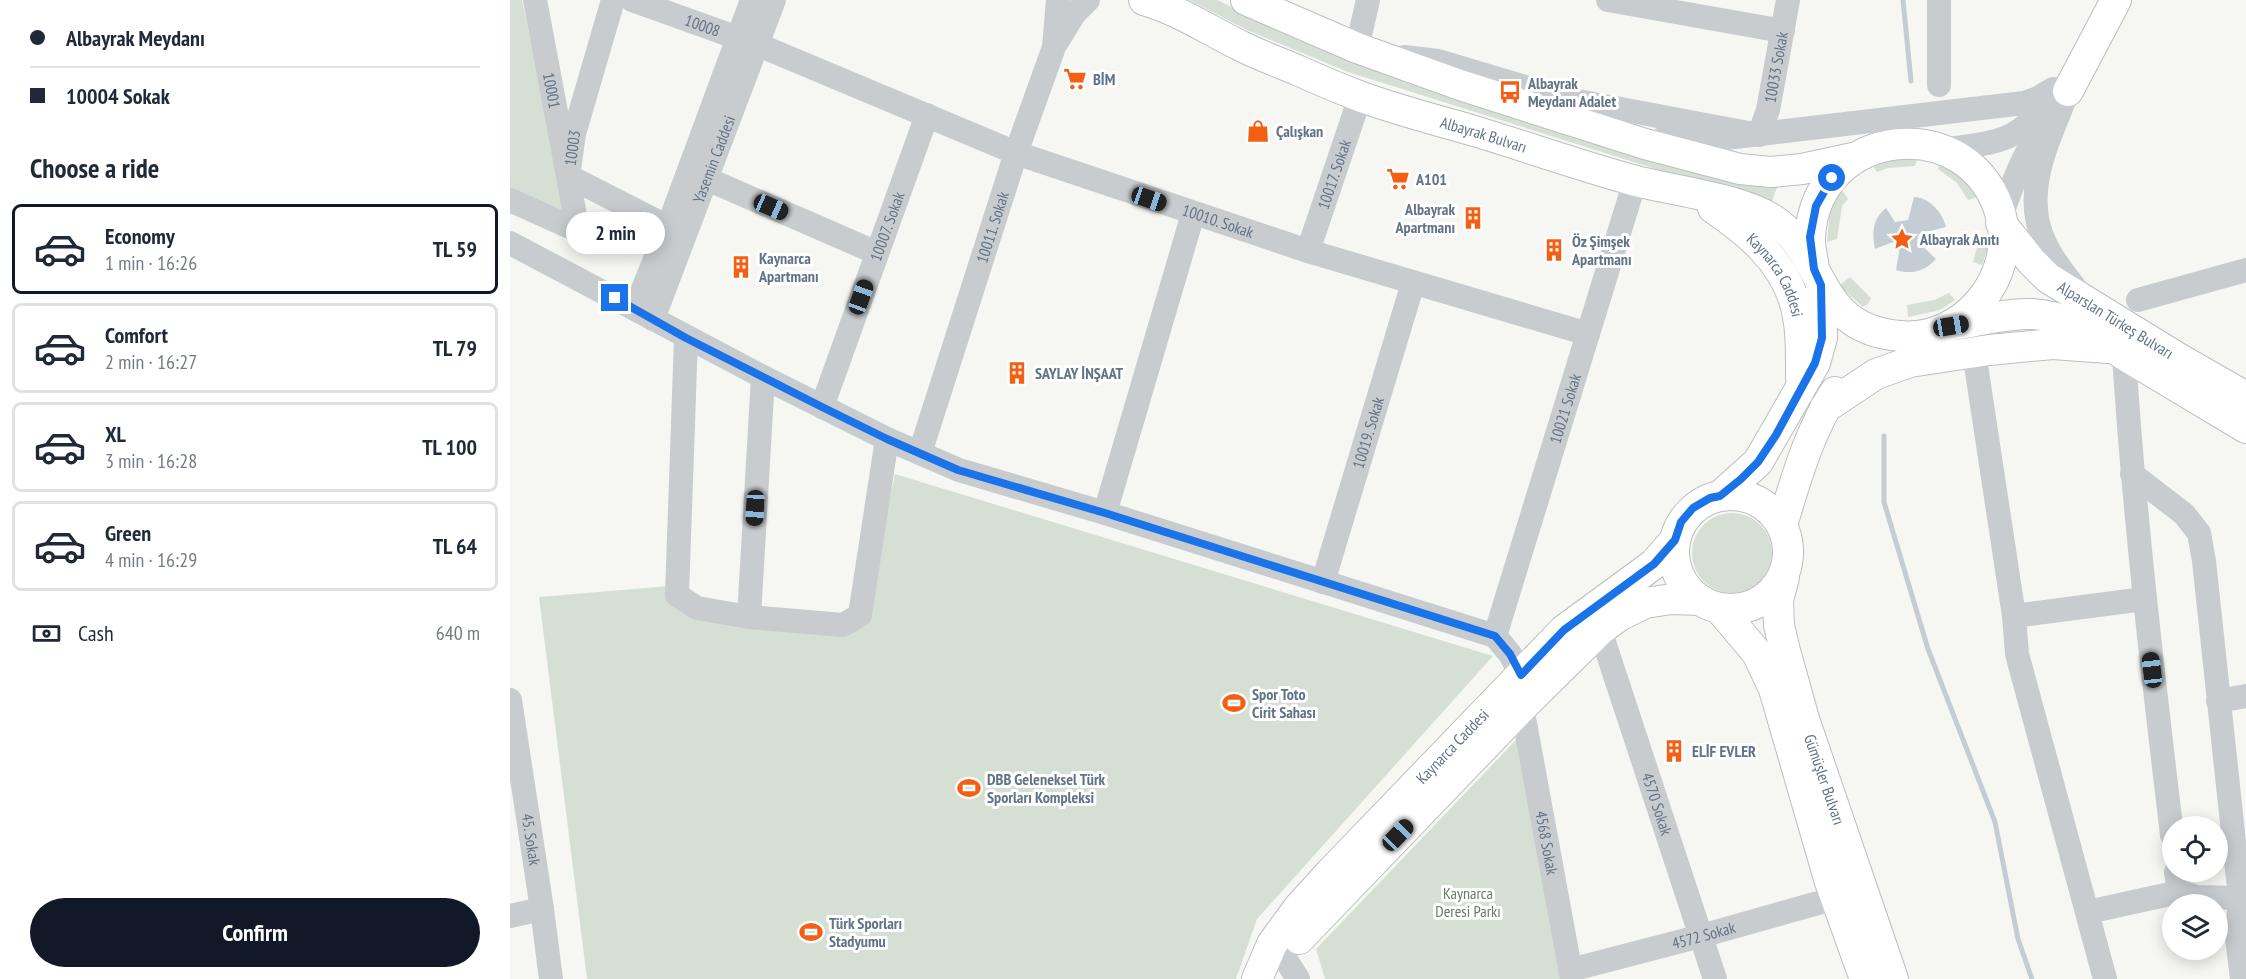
<!DOCTYPE html>
<meta charset="utf-8">
<style>
body{margin:0;font-family:"PT Sans Narrow",sans-serif;background:#f2f2f3;color:#1f2937;height:100vh;display:flex;flex-direction:column;font-size:22px;white-space:nowrap}
*{box-sizing:border-box;margin:0}
p{font-size:20px;color:#747a83}
.icon{flex:none;width:33px;height:33px;fill:none;stroke:currentColor;stroke-width:2;stroke-linecap:round;stroke-linejoin:round}
.map{position:relative;flex:1;overflow:hidden}
.details{display:flex;flex-direction:column;background:#fff;width:510px}
.details>*{flex:none}
.top-card{display:grid;align-content:center;height:132px;padding:0 30px;background:#fff}
.controls{position:absolute;left:1652px;top:816px;display:grid;gap:12px}
.controls a{display:grid;place-items:center;width:66px;height:66px;border-radius:50%;background:#fff;box-shadow:0 3px 15px #0003;font-size:30px}
.end{position:absolute;width:27px;height:27px;margin:-14px;border:8px solid #1a73e8;background:#fff;box-shadow:0 0 0 3px #fff}
.from{border-radius:50%}
.bubble{position:absolute;height:42px;border-radius:21px;background:#fff;box-shadow:0 3px 15px #0003;font-size:20px;font-weight:700;line-height:42px;text-align:center}
.car{position:absolute;width:18px;height:36px;margin:-18px -9px;border-radius:8px;box-shadow:0 0 4px 2px #0007;background:linear-gradient(#222 24%,#8ab4d8 0 40%,#222 0 76%,#8ab4d8 0 86%,#222 0)}
.top-card b{display:flex;align-items:center;gap:21px;height:57px;font-size:22px}
.top-card b+b{border-top:2px solid #e0e1e3}
.top-card i{width:15px;height:15px;background:#1f2937}
ul{padding:0;list-style:none}
li{display:flex;align-items:center;gap:18px;height:90px;margin:0 12px 9px;padding:0 18px;border:3px solid #e0e1e3;border-radius:9px}
li div{flex:1}
li b{display:block;font-size:22px}
li em{font-style:normal;font-weight:700}
li.active{border-color:#111827}
li>.icon{width:54px;height:54px;stroke-width:1.5}
h2{padding:0 30px;font-size:27px;line-height:72px}
.pay{display:flex;align-items:center;gap:15px;height:66px;padding:0 30px;font-size:22px}
.pay p{margin-inline-start:auto}
.primary-button{display:flex;gap:12px;margin-top:auto;padding:12px 30px}
.primary-button a{flex:1;height:69px;border-radius:36px;background:#111827;color:#fff;font-size:24px;font-weight:700;line-height:69px;text-align:center}
main{display:flex;flex:1;min-height:0}
.map>svg:first-child{display:block}
.green{fill:#d6dfd3}
.water{fill:#c3cdd3}
.lines{fill:none;stroke-linecap:round;stroke-linejoin:round}
.stream{stroke:#c3cdd3;stroke-width:5}
.major-casing{stroke:#bbbec2;stroke-width:32}
.minor{stroke:#c8cccf;stroke-width:24}
.major{stroke:#fff;stroke-width:30}
.route{stroke:#1a73e8;stroke-width:8}
.labels{text-anchor:middle;stroke-width:6;stroke-linejoin:round;paint-order:stroke}
.street-label{font-size:16px;fill:#627387;stroke:#fff}
.poi-label{font-size:16px;font-weight:bold;fill:#627387;stroke:#fff;text-anchor:start}
.park-label{font-size:16px;fill:#657d62;stroke:#fff}
</style>
<main>
<section class="details">
<div class="top-card">
<b><i class="from"></i>Albayrak Meydanı</b>
<b><i></i>10004 Sokak</b>
</div>
<h2>Choose a ride</h2>
<ul>
<li class="active"><svg class="icon" aria-label="car" viewBox="0 0 24 24"><path d="M5 17H2v-5l4-1 3-4h7l3 4 3 1v5h-3M9 17h6M6 11h13"/><circle cx="7" cy="17" r="2"/><circle cx="17" cy="17" r="2"/></svg><div><b>Economy</b><p>1 min · 16:26</p></div><em>TL 59</em></li>
<li><svg class="icon" aria-label="car" viewBox="0 0 24 24"><path d="M5 17H2v-5l4-1 3-4h7l3 4 3 1v5h-3M9 17h6M6 11h13"/><circle cx="7" cy="17" r="2"/><circle cx="17" cy="17" r="2"/></svg><div><b>Comfort</b><p>2 min · 16:27</p></div><em>TL 79</em></li>
<li><svg class="icon" aria-label="car" viewBox="0 0 24 24"><path d="M5 17H2v-5l4-1 3-4h7l3 4 3 1v5h-3M9 17h6M6 11h13"/><circle cx="7" cy="17" r="2"/><circle cx="17" cy="17" r="2"/></svg><div><b>XL</b><p>3 min · 16:28</p></div><em>TL 100</em></li>
<li><svg class="icon" aria-label="car" viewBox="0 0 24 24"><path d="M5 17H2v-5l4-1 3-4h7l3 4 3 1v5h-3M9 17h6M6 11h13"/><circle cx="7" cy="17" r="2"/><circle cx="17" cy="17" r="2"/></svg><div><b>Green</b><p>4 min · 16:29</p></div><em>TL 64</em></li>
</ul>
<div class="pay"><svg class="icon" aria-label="cash" viewBox="0 0 24 24"><path d="M3 7h18v10H3z"/><circle cx="12" cy="12" r="2"/></svg>Cash<p>640 m</p></div>
<div class="primary-button"><a>Confirm</a></div>
</section>
<div class="map">
<svg width="1736" height="979" viewBox="0 0 1736 979">
<rect width="100%" height="100%" fill="#f6f7f3"/>
<!-- green -->
<path class="green" d="M0,0H12L55,206L54,213L0,191Z
M679,0H708L744,19L1268,185L1261,203L1162,174L838,72L737,30Z
M1408,156L1405,166L1378,168L1367,172L1361,163Z
M1432,161L1450,173L1468,197L1458,200L1447,183L1428,169Z
M1331,189L1338,199L1332,206L1327,239L1317,242L1320,210Z
M1470,236H1479V245L1472,265L1463,262Z
M1340,277L1361,298L1358,304L1353,307L1332,288L1330,285Z
M1439,293L1445,300L1430,310L1398,317L1397,305L1424,300Z
M385,474L983,656L747,919L726,979H77L29,597L159,586L196,617L352,625Z
M1182 553a40 40 0 1 1 80 0a40 40 0 1 1-80 0Z
M1007,739L1050,979H815L806,949Z"/>
<!-- water -->
<path class="water" d="M1404,197C1419,197 1433,213 1436,227L1409,234L1407,241L1426,259C1415,271 1402,275 1386,270L1390,247L1383,242L1365,249C1362,233 1362,219 1376,208L1385,222L1398,220Z"/>
<g class="lines">
<!-- stream -->
<path class="stream" d="M1393,0L1401,81
M1374,436V502L1418,649L1485,822L1508,939L1522,979"/>
<!-- major casing -->
<g class="major-casing">
<g id="major">
<path id="s16" d="M634,0C669,10 698,30 731,46C749,55 768,62 787,70C807,79 828,88 849,96C889,111 931,121 971,133C1023,149 1074,167 1126,181C1165,191 1228,198 1262,219C1317,253 1303,329 1390,336C1453,342 1507,277 1491,216C1462,109 1307,125 1300,236C1299,246 1303,259 1304,269"/>
<path d="M736,0L847,48L950,85L1135,144L1230,169L1261,172L1292,169L1343,158"/>
<path d="M1558,91L1606,0"/>
<path id="s17" d="M1203,208C1237,231 1271,259 1284,300C1292,325 1291,353 1291,378"/>
<path id="s18" d="M1491,223L1521,261L1538,278L1668,358L1736,397"/>
<path d="M1444,325C1469,321 1497,313 1522,314C1562,316 1589,340 1621,359C1660,382 1698,405 1736,428"/>
<path d="M1315,408L1366,374L1400,362L1479,350L1543,344L1598,348"/>
<circle cx="1221" cy="552" r="57"/>
<path d="M1210,496L1248,462L1305,363L1312,338L1311,285"/>
<path d="M1272,525C1286,479 1299,432 1325,392"/>
<path id="s19" d="M1274,577L1268,600L1269,625L1274,647L1294,719L1383,979"/>
<path d="M1209,608L1247,653L1264,689L1320,882L1355,979"/>
<path d="M789,939L1012,707L1090,630L1109,616L1135,603L1162,599L1189,600"/>
<path id="s20" d="M747,979L762,944L789,907L820,873L1054,630L1144,564L1165,540"/>
</g>
</g>
<!-- minor -->
<g class="minor">
<path id="s1" d="M25,0L58,176L158,227"/>
<path id="s2" d="M122,0L228,38"/>
<path d="M1098,0L1273,31"/>
<path d="M547,42L564,14L578,0"/>
<path id="s3" d="M246,44L506,153L798,251L1078,334"/>
<path d="M847,48L858,0"/>
<path id="s4" d="M894,57L928,61L1052,98L1249,135L1258,110L1278,0"/>
<path d="M1429,85V0"/>
<path d="M1558,91C1540,138 1510,192 1535,243C1543,261 1557,277 1569,293"/>
<path d="M1152,139L1186,141L1208,139L1514,103L1528,98L1543,89"/>
<path d="M1434,150C1461,145 1495,145 1516,125C1521,119 1526,112 1530,105"/>
<path d="M197,179L367,253"/>
<path id="s5" d="M0,200L60,227H67L58,176L64,134L103,0"/>
<path d="M1491,217C1503,181 1516,148 1539,117"/>
<path d="M0,243L253,377L377,439L449,470L595,513L985,636L1000,654L1011,675"/>
<path id="s6" d="M798,251L850,97"/>
<path d="M1628,300L1736,270"/>
<path d="M125,309L158,227L242,0"/>
<path id="s7" d="M143,319L264,0"/>
<path d="M176,338L167,595L187,608L239,617L333,625L350,615L377,439"/>
<path d="M1464,352L1504,616L1507,654L1595,979"/>
<path d="M1614,355C1624,515 1643,675 1662,835"/>
<path id="s8" d="M312,407L417,115"/>
<path id="s9" d="M410,453L506,153L544,47L548,0"/>
<path d="M1622,474L1674,514L1689,533L1694,561L1730,898L1727,938L1732,979"/>
<path d="M595,513L683,214"/>
<path id="s10" d="M813,582L903,283"/>
<path d="M1504,616L1634,599"/>
<path d="M239,617L253,377"/>
<path id="s11" d="M1090,630L1205,979"/>
<path id="s12" d="M985,636L1125,181"/>
<path id="s13" d="M0,700L32,909L41,979"/>
<path d="M1708,701L1736,696"/>
<path id="s14" d="M1012,707L1062,979"/>
<path d="M1666,872L1669,892L1688,897L1730,898L1736,904"/>
<path d="M1578,912L1669,892"/>
<path d="M0,916L32,909"/>
<path d="M776,960L788,979"/>
<path id="s15" d="M1060,970L1191,936L1326,898"/>
</g>
<!-- major -->
<use href="#major" class="major"/>
</g>
<g class="lines">
<!-- route -->
<path class="route" d="M105,298L176,338L312,407L377,439L448,470L595,513L985,636L1000,654L1011,675L1054,630L1144,564L1165,540L1171,522L1183,508L1200,498L1210,496L1231,479L1248,462L1266,435L1305,363L1312,338L1311,285L1304,269L1300,237L1306,206L1322,178"/>
</g>
<!-- icons -->
<defs>
<g id="supermarket-bare" transform="scale(1.8)"><path d="M-6-5.5h2.5l.6 2H6L4.5 2H-2.5L-4.4-4H-6ZM-1.5 3.2a1.3 1.3 0 1 0 .1 0ZM3 3.2a1.3 1.3 0 1 0 .1 0Z" fill="#f55f14" stroke="#fff" stroke-width="2.5" paint-order="stroke"/></g>
<g id="bus-bare" transform="scale(1.8)"><path d="M-5-6H5V4H4V6H2V4H-2V6H-4V4H-5ZM-3.5-4V0h7V-4ZM-3.5 1.2v1.5H-2V1.2ZM2 1.2v1.5H3.5V1.2Z" fill="#f55f14" stroke="#fff" stroke-width="2.5" paint-order="stroke"/></g>
<g id="shop-bare" transform="scale(1.8)"><path d="M-5-2.5h2.3a2.7 3.5 0 0 1 5.4 0H5L5.5 6h-11ZM-1.5-2.5h3a1.5 2.3 0 0 0-3 0Z" fill="#f55f14" stroke="#fff" stroke-width="2.5" paint-order="stroke"/></g>
<g id="building-bare" transform="scale(1.8)"><path d="M-4-6H4V6H1V3H-1V6H-4ZM-2.5-4.3h1.7v1.8h-1.7ZM.8-4.3h1.7v1.8H.8ZM-2.5-1h1.7V.8h-1.7ZM.8-1h1.7V.8H.8Z" fill="#f55f14" stroke="#fff" stroke-width="2.5" paint-order="stroke"/></g>
<g id="sight-bare" transform="scale(1.8)"><path d="M0-6L1.8-2.2L6-1.7L2.9 1.2L3.7 5.4L0 3.3L-3.7 5.4L-2.9 1.2L-6-1.7L-1.8-2.2Z" fill="#f55f14" stroke="#fff" stroke-width="2.5" paint-order="stroke"/></g>
<g id="stadium-bare" transform="scale(1.8)"><path d="M0-5a6.5 5 0 1 0 0 10a6.5 5 0 1 0 0-10ZM-3.5-1.8h7v3.6h-7Z" fill="#f55f14" stroke="#fff" stroke-width="2.5" paint-order="stroke"/></g>
</defs>
<g fill-rule="evenodd">
<use href="#supermarket-bare" x="565" y="79"/>
<use href="#bus-bare" x="1000" y="92"/>
<use href="#shop-bare" x="748" y="131"/>
<use href="#supermarket-bare" x="888" y="179"/>
<use href="#building-bare" x="963" y="218"/>
<use href="#sight-bare" x="1392" y="239"/>
<use href="#building-bare" x="1044" y="250"/>
<use href="#building-bare" x="231" y="267"/>
<use href="#building-bare" x="507" y="373"/>
<use href="#stadium-bare" x="724" y="703"/>
<use href="#building-bare" x="1164" y="751"/>
<use href="#stadium-bare" x="459" y="788"/>
<use href="#stadium-bare" x="301" y="932"/>
</g>
<g class="labels">
<!-- street labels -->
<g class="street-label">
<text dy="6" stroke="none"><textPath href="#s2" startOffset="75">10008</textPath></text>
<text dy="6" stroke="none"><textPath href="#s4" startOffset="434">10033 Sokak</textPath></text>
<text dy="6" stroke="none"><textPath href="#s1" startOffset="92">10001</textPath></text>
<text dy="6" stroke="none"><textPath href="#s16" startOffset="366">Albayrak Bulvarı</textPath></text>
<text dy="6" stroke="none"><textPath href="#s5" startOffset="153">10003</textPath></text>
<text dy="6" stroke="none"><textPath href="#s7" startOffset="171">Yasemin Caddesi</textPath></text>
<text dy="6" stroke="none"><textPath href="#s6" startOffset="81">10017. Sokak</textPath></text>
<text dy="6" stroke="none"><textPath href="#s3" startOffset="495">10010. Sokak</textPath></text>
<text dy="6" stroke="none"><textPath href="#s8" startOffset="192">10007. Sokak</textPath></text>
<text dy="6" stroke="none"><textPath href="#s9" startOffset="237">10011. Sokak</textPath></text>
<text dy="6" stroke="none"><textPath href="#s17" startOffset="94">Kaynarca Caddesi</textPath></text>
<text dy="6" stroke="none"><textPath href="#s18" startOffset="152">Alparslan Türkeş Bulvarı</textPath></text>
<text dy="6" stroke="none"><textPath href="#s12" startOffset="238">10021 Sokak</textPath></text>
<text dy="6" stroke="none"><textPath href="#s10" startOffset="156">10019. Sokak</textPath></text>
<text dy="6" stroke="none"><textPath href="#s20" startOffset="306">Kaynarca Caddesi</textPath></text>
<text dy="6" stroke="none"><textPath href="#s19" startOffset="210">Gümüşler Bulvarı</textPath></text>
<text dy="6" stroke="none"><textPath href="#s11" startOffset="183">4570 Sokak</textPath></text>
<text dy="6" stroke="none"><textPath href="#s13" startOffset="141">45. Sokak</textPath></text>
<text dy="6" stroke="none"><textPath href="#s14" startOffset="138">4568 Sokak</textPath></text>
<text dy="6" stroke="none"><textPath href="#s15" startOffset="138">4572 Sokak</textPath></text>
</g>
<!-- poi labels -->
<g class="poi-label">
<text x="583" y="85">BİM</text>
<text x="1018" y="89">Albayrak<tspan x="1018" dy="18">Meydanı Adalet</tspan></text>
<text x="766" y="137">Çalışkan</text>
<text x="906" y="185">A101</text>
<text x="945" y="215" text-anchor="end">Albayrak<tspan x="945" dy="18">Apartmanı</tspan></text>
<text x="1410" y="245">Albayrak Anıtı</text>
<text x="1062" y="247">Öz Şimşek<tspan x="1062" dy="18">Apartmanı</tspan></text>
<text x="249" y="264">Kaynarca<tspan x="249" dy="18">Apartmanı</tspan></text>
<text x="525" y="379">SAYLAY İNŞAAT</text>
<text x="742" y="700">Spor Toto<tspan x="742" dy="18">Cirit Sahası</tspan></text>
<text x="1182" y="757">ELİF EVLER</text>
<text x="477" y="785">DBB Geleneksel Türk<tspan x="477" dy="18">Sporları Kompleksi</tspan></text>
<text x="319" y="929">Türk Sporları<tspan x="319" dy="18">Stadyumu</tspan></text>
</g>
<!-- park labels -->
<g class="park-label">
<text x="958" y="899">Kaynarca<tspan x="958" dy="18">Deresi Parkı</tspan></text>
</g>
</g>
</svg>
<div class="controls">
<a><svg class="icon" aria-label="locate" viewBox="0 0 24 24"><circle cx="12" cy="12" r="6"/><path d="M12 2v4M12 18v4M2 12h4M18 12h4"/></svg></a>
<a><svg class="icon" aria-label="layers" viewBox="0 0 24 24"><path d="M12 4l9 5-9 5-9-5zM3 14l9 5 9-5"/></svg></a>
</div>
<i class="end from" style="left:1322px;top:178px"></i>
<i class="end" style="left:105px;top:298px"></i>
<div class="bubble" style="left:56px;top:212px;width:99px">2 min</div>
<i class="car" style="left:639px;top:199px;rotate:109deg"></i>
<i class="car" style="left:261px;top:207px;rotate:114deg"></i>
<i class="car" style="left:351px;top:297px;rotate:20deg"></i>
<i class="car" style="left:1441px;top:326px;rotate:80deg"></i>
<i class="car" style="left:245px;top:508px;rotate:183deg"></i>
<i class="car" style="left:1642px;top:670px;rotate:353deg"></i>
<i class="car" style="left:888px;top:835px;rotate:44deg"></i>
</div>
</main>
